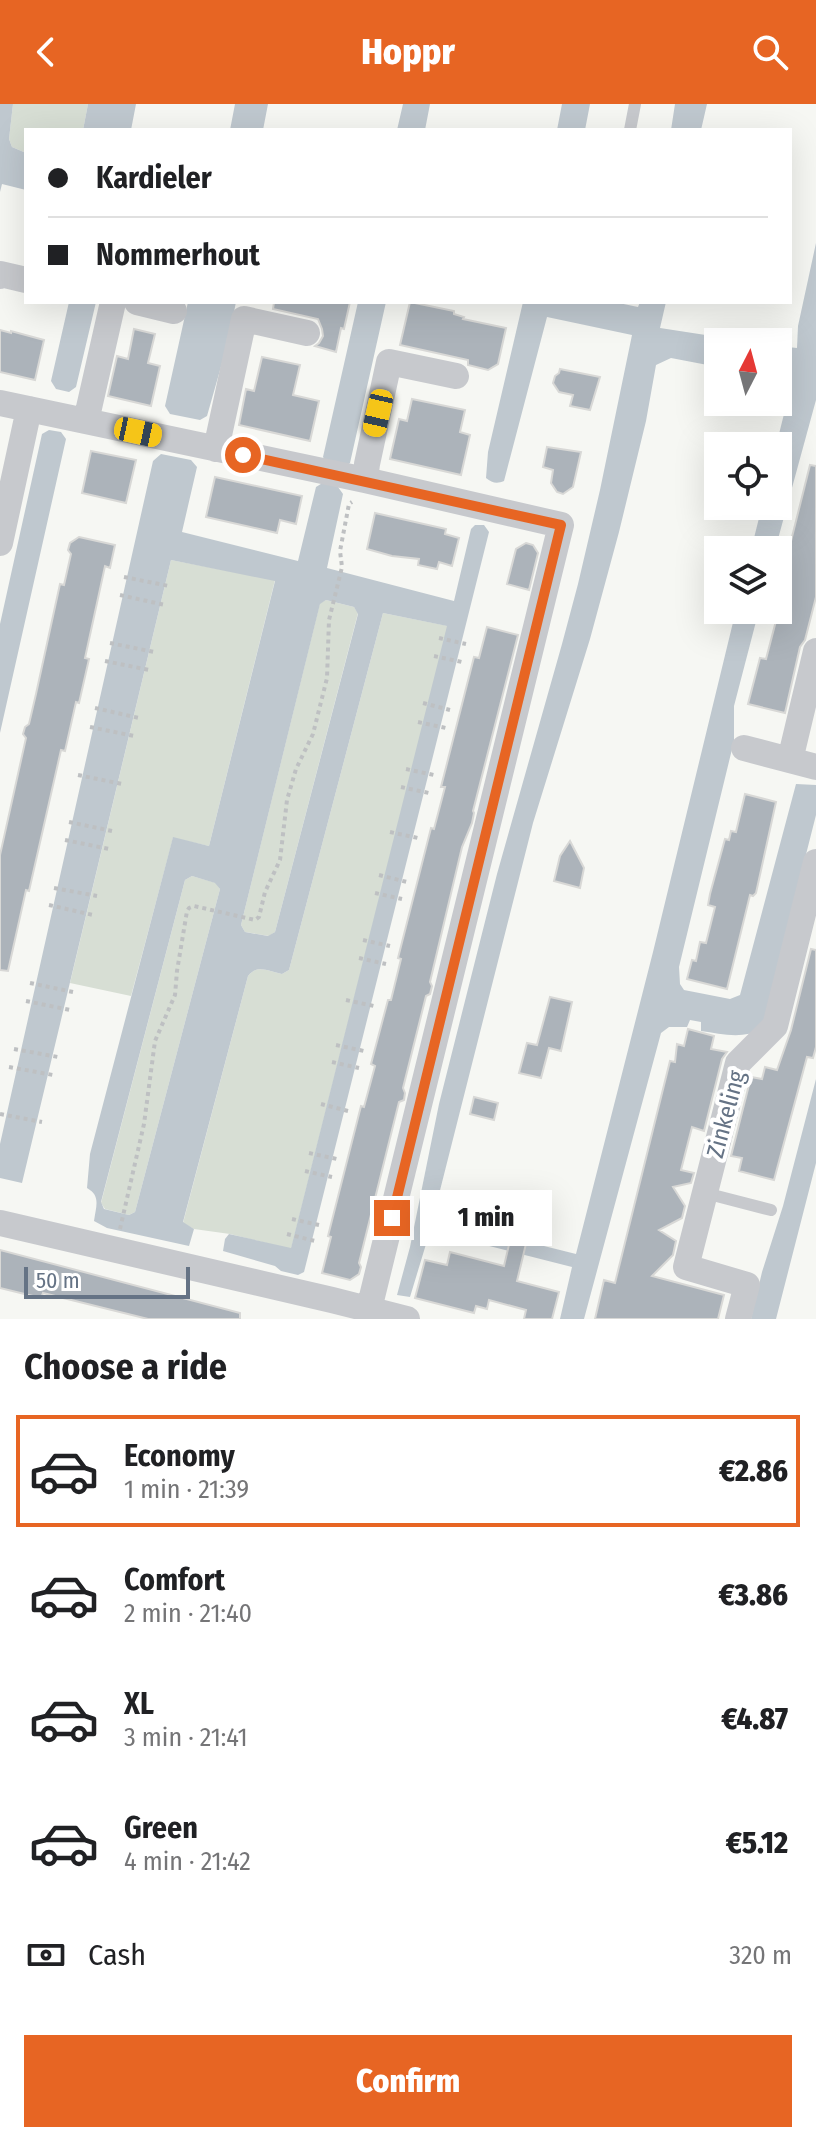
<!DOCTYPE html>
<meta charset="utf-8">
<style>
body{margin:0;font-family:"Fira Sans Condensed",sans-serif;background:#f6f6f6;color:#202124;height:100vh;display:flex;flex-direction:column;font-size:30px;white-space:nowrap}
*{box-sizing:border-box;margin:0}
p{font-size:26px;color:#757577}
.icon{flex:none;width:44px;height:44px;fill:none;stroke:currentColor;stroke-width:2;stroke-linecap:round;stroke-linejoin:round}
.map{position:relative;height:1215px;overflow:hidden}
.drawer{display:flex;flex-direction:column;background:#fff;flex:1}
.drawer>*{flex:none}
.guide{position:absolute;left:24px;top:24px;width:768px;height:176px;border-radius:0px;box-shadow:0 8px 32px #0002;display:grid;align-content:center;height:176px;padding:0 24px;background:#fff}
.needle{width:52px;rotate:6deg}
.fabs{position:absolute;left:704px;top:224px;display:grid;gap:16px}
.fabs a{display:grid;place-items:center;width:88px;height:88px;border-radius:0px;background:#fff;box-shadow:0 8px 32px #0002;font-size:40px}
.scale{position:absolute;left:24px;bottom:20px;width:166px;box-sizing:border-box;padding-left:8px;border:4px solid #657385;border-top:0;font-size:22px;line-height:28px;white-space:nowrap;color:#657385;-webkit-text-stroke:6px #fff;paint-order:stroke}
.end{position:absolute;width:36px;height:36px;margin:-18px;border:10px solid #e76523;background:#fff;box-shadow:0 0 0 4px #fff}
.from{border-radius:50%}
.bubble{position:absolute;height:56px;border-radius:0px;background:#fff;box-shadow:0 8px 32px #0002;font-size:26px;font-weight:800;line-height:56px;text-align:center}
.car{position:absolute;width:24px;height:48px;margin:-24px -12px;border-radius:10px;box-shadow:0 0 6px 2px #0007;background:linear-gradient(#f5c518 24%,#345 0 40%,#f5c518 0 76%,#345 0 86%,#f5c518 0)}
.guide b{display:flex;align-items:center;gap:28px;height:76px;font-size:30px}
.guide b+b{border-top:2px solid #e0e0e0}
.guide i{width:20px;height:20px;background:#202124}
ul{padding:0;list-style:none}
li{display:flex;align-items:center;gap:24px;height:112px;margin:0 16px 12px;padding:0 8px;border:4px solid transparent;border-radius:0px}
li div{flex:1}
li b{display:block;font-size:30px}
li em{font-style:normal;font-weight:800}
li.selected{border-color:#e76523}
li>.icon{width:72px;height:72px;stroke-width:1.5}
h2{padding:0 24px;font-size:36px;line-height:96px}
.pay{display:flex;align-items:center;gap:20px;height:88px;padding:0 24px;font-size:30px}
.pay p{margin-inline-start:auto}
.cta{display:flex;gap:16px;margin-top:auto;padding:16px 24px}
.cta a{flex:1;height:92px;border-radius:0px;background:#e76523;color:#fff;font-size:32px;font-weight:800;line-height:92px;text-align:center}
header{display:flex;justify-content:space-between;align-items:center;height:104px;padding:0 24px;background:#e76523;color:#fff;font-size:36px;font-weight:800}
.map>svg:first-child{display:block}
.green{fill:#d7ded4}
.water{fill:#bfc8cf;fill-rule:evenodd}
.building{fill:#acb3ba;stroke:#d8d8d6;stroke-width:2}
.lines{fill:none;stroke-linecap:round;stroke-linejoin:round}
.path{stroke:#bec0c2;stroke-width:4;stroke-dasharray:4 4;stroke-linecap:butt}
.lane{stroke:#c7c9cd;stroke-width:12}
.street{stroke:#c7c9cd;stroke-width:26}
.route{stroke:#e76523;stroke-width:10}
.labels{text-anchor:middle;stroke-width:8;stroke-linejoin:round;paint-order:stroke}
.street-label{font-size:24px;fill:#657385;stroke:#fff}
</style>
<header><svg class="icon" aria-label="back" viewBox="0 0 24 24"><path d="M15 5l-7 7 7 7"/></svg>Hoppr<svg class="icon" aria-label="search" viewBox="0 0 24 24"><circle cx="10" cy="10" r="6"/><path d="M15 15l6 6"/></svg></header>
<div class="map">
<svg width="816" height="1215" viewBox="0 0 816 1215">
<rect width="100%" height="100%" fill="#f6f7f3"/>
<!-- green -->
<path class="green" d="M13,0H88L83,26H26V49L12,43L9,35Z
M171,456L275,476L209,742L173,734L131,892L70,879Z
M326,496L354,503L358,509L275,828L269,832L245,828L241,821L320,499Z
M383,509L448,522L291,1145L230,1130L194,1125L183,1119L248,872C257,860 268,867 282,870L289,866Z
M192,772L216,779L220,785L135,1108L129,1111L105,1105L101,1099L185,776Z"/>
<!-- water -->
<path class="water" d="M0,0H13L9,35L12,43L26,49V86L2,80L0,88Z
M88,0H136L131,26H83Z
M235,0H268L263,26H230Z
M403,0H430L425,26H397Z
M562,0H590L585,26H557Z
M675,0H707L701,26H671Z
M816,139V296L775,446H751L762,402H778V342H776L789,290L778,274V242L797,244L798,222Z
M69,198H96L76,283L69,288L56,285L51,277Z
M188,198H236L228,238L207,312L200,316L170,310L165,302Z
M358,198H386L350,359L342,364L338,383L343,390L327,464L454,497L471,425L475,421H484L489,428L304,1168L298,1171L281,1167L275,1162L223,1147L225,1135L229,1130L291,1144L447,522L383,509L289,866L282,870C268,867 257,860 248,872L183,1118L194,1125L189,1142L107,1124L94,1117C96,1102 101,1092 87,1084L90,1050L173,733L209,742L275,477L171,456L22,1079L0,1074V1040L153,357L161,350L191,356L197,363L182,428L298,457L316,383L324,378L328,361L323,353ZM326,496L354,503L358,510L275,828L268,832L245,828L241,821L320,500ZM192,772L215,779L220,785L135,1108L129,1111L104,1105L101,1098L185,776Z
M523,198H614L638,203L640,198H666L660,224L751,238H718V263L671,254L656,261L646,317L619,428L590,535L533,719L433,1114L576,1150L653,848L736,506H759L734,602V637L679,863L680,880L684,886L730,895L740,891L796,680L816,681V711L762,924C744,936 722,930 701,927V918L690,916L687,923H669L661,929L584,1215H560L572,1163L430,1127L410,1193L397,1191L410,1143L439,1000L497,770L562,540L578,480L600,386L632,231L547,213L504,377C497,380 492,379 486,374L488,348Z
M49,326L61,328L66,335L0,629V520L42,330Z
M816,975V1059L776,1215H751L762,1168L783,1102Z"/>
<!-- building -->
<path class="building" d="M274,198H350L344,225L341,224L336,248L315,242L319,239L323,232L322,225L318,215L273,205Z
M410,198L454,207V210L464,213L463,215L506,224L498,260L488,266L468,261V256L400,241Z
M134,225L155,230L148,259L160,262L151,302L108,292L117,252L128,255Z
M0,226L11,229V227L44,236L35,276L0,268Z
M262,253L300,261L293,291L319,297L310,337L239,321L246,285L254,287Z
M560,265L600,273L590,306L570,302L573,291L559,288L553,279L555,272L559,269Z
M412,295L465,306L460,328L470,331L461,371L390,355L399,315L407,317Z
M547,343L581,348L573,383L563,390L557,388L551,379L553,366L543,363Z
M91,347L136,356L126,399L82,389Z
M810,361L816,362V493L805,536L800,543L785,609L748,600L760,554L766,555L778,509V499H781L789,462L785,461Z
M215,373L302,392L296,420L280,416L277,429L206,413Z
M375,409L446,425L445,430L459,434L452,462L439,458L437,465L418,461L419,455L392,452L367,445Z
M79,433L115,441L110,464L105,462L85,554L89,555L79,599L76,598L65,647L61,646L29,787L26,786L8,867L0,866V751L26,634L23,630L25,623L29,620L36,590L60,480L64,481L71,450L68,446L70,439Z
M526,439L533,441L538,449L529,486L507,480L516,445Z
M487,523L518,531L473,707L474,709L472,719L462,743L430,878L432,882L430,890L426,892L403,984L405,989L404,996L399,998L359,1159L361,1163L359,1170L350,1176L322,1169L331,1133L328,1132L361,1002L364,1003L375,962L371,960L388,896H391L401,855L398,854L431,724L434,725L445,683H441L474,553L479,554Z
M745,690L776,698L756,789L753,792L750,791L727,885L687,875L692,856L696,857L700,838L706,839L715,803L708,801L710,790L725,735L729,736L731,727L736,728Z
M570,737L584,764L580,784L554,777L560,752Z
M811,845L816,846V943L813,954L807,953L774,1076L739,1067L742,1054L731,1052L751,973L762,975L765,963L777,966L791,926Z
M550,893L572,898L561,947L549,944L541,974L519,969L527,939L537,941Z
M688,925L714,932L711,945L727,948L722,955L704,1027L692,1023L681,1066L694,1069L691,1079L673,1083L685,1102L682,1114L659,1126L676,1137L673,1151L652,1172L724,1191L718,1215H595L604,1176L615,1179L670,957L675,958L677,940L684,942Z
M474,993L498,999L494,1016L470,1010Z
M455,1089L479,1096L474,1115L450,1108Z
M516,1111L532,1115L517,1177L559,1188L552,1215H524L526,1206L489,1196L487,1205L476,1202L474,1209L415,1194L425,1156L447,1161L450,1148L504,1162Z
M0,1146L240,1209V1215H148L43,1189L41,1194L0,1184Z"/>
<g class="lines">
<!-- path -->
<path class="path" d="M124,473L169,482
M120,491L165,501
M439,534L466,540
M110,539L154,548
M434,552L462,558
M105,557L149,566
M423,599L450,606
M95,604L139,614
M418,618L446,624
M90,623L134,632
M406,665L434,671
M78,671L122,680
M401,683L429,689
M69,718L112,727
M390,728L418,734
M65,736L109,745
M379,771L407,778
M54,784L97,792
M375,789L402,795
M49,801L93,811
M363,836L390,842
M359,854L386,860
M30,879L73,888
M346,896L374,902
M26,897L70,906
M336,941L364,947
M14,945L58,953
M332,958L359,964
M9,963L53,971
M321,1000L348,1007
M0,1010L42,1018
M309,1049L337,1055
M305,1067L332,1073
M292,1115L319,1121
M120,1125L144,1020L155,937L175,891L177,867L187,807L189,804L194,802L255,816L259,813L265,788L280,756L287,696L296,665L313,630L327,574L329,516L342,463L340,447L349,400L352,398
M287,1130L315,1137"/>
<!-- lane -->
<path class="lane" d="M630,26L635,0
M705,1089L771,1106"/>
<!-- street -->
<path class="street" d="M0,172V170L26,176
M137,198L174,207
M0,299L365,376L561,421L369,1205
M86,317L113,198
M216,345L244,215L307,229
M365,376L367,360L389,258L456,272
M0,439L29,305
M744,644L816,663
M790,656L816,547
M0,1119L332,1196L407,1215
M738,1215L747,1181L686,1163L738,959L775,922L816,758"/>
</g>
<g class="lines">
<!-- route -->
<path class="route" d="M243,351L561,421L392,1114"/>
</g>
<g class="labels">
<!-- street labels -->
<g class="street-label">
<text transform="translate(726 1010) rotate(-75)" y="8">Zinkeling</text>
</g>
</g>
</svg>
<div class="fabs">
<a><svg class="needle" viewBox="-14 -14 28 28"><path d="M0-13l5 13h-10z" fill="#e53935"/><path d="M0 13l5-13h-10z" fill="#757577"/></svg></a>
<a><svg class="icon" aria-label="locate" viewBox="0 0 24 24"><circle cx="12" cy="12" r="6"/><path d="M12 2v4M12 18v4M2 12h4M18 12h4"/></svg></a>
<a><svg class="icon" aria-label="layers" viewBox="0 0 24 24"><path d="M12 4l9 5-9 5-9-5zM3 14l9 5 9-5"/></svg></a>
</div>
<div class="scale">50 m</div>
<i class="end from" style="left:243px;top:351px"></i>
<i class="end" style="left:392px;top:1114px"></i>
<div class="bubble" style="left:420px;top:1086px;width:132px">1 min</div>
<i class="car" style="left:378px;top:309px;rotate:193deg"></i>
<i class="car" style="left:138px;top:328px;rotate:102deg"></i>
<div class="guide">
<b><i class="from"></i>Kardieler</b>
<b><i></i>Nommerhout</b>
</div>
</div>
<section class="drawer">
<h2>Choose a ride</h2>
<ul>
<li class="selected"><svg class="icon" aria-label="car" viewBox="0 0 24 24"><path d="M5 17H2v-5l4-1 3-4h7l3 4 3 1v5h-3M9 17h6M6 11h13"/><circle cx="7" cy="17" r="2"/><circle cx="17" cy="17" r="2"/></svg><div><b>Economy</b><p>1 min · 21:39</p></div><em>€2.86</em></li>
<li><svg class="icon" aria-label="car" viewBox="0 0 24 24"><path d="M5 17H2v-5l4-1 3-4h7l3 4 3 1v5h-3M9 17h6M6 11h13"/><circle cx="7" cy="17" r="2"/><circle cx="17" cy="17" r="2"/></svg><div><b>Comfort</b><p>2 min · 21:40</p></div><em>€3.86</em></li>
<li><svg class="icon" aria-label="car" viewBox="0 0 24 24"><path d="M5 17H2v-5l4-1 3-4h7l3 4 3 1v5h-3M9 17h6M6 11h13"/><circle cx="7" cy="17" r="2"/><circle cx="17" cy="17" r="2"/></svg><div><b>XL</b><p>3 min · 21:41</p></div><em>€4.87</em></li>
<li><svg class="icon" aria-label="car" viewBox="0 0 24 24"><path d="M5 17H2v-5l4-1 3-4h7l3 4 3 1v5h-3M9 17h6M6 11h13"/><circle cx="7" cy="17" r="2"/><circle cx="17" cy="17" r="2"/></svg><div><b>Green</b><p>4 min · 21:42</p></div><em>€5.12</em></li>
</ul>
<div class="pay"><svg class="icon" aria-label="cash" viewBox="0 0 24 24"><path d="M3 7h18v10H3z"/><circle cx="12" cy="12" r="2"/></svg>Cash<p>320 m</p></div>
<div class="cta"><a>Confirm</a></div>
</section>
